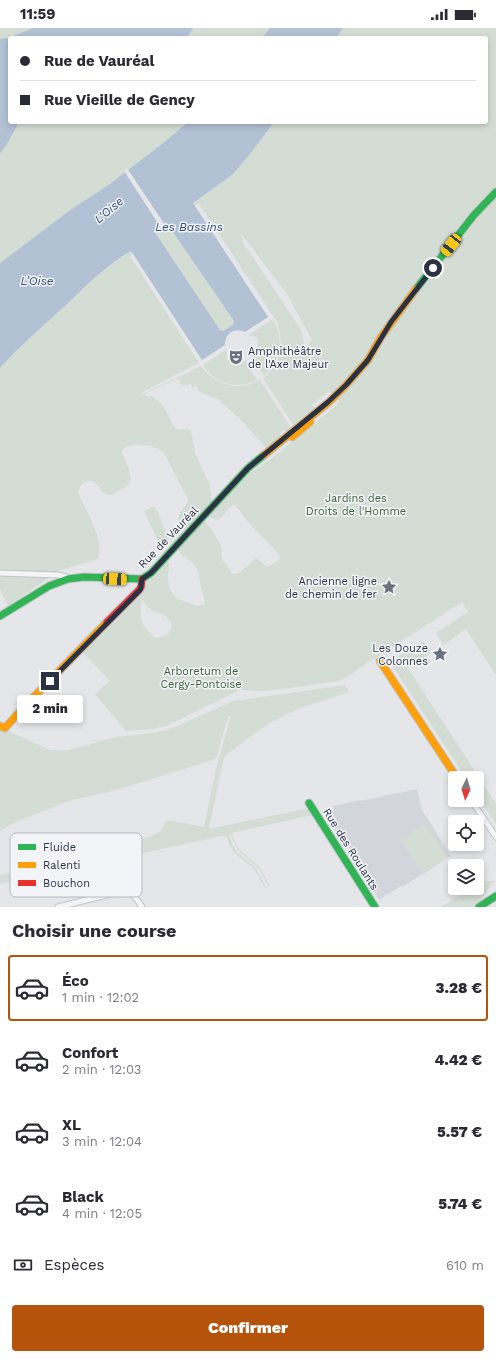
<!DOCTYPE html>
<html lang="fr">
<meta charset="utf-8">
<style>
body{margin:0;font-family:"Work Sans",sans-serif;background:#f7f7f7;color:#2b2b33;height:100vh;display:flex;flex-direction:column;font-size:15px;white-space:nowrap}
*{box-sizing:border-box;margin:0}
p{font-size:13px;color:#7c7c81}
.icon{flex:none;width:22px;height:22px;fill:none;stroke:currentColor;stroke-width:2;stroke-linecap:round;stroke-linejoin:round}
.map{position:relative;height:879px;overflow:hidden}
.panel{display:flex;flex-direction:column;background:#fff;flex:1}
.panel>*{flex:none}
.guide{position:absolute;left:8px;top:8px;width:480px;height:88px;border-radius:4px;box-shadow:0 2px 6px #0003;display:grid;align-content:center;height:88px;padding:0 12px;background:#fff}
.needle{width:26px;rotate:184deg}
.fabs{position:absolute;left:448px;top:743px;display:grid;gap:8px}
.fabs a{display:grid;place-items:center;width:36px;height:36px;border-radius:4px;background:#fff;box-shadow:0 2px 6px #0003;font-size:20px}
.end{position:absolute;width:18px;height:18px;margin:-9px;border:5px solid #2a3243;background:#fff;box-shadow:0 0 0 2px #fff}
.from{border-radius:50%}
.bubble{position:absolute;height:28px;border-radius:4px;background:#fff;box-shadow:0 2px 6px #0003;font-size:13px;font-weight:800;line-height:28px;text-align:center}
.car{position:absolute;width:12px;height:24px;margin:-12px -6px;border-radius:5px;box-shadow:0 0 3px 1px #0007;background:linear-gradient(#f5c518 24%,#345 0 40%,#f5c518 0 76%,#345 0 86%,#f5c518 0)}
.guide b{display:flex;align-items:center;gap:14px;height:38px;font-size:15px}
.guide b+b{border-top:1px solid #e1e1e2}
.guide i{width:10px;height:10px;background:#2b2b33}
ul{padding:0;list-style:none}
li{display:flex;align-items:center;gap:12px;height:66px;margin:0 8px 6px;padding:0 4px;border:2px solid transparent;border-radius:4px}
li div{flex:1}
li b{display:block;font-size:15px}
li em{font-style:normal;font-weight:800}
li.on{border-color:#b45309}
li>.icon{width:36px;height:36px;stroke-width:1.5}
h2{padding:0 12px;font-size:18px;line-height:48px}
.pay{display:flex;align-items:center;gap:10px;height:44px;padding:0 12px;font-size:15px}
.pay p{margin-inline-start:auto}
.primary-button{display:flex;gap:8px;margin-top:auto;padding:8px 12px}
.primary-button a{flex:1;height:46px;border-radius:4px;background:#b45309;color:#fff;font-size:16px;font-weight:800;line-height:46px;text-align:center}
.status{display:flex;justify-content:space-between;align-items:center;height:28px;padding:0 20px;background:#fff;direction:ltr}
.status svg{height:11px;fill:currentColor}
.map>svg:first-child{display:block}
.built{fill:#d2d5dc}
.green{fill:#d4ddd4;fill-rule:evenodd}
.water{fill:#b2c1d4;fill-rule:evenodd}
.pier{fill:#e4e6e9}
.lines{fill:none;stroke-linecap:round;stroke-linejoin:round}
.street-casing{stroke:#c2c4c7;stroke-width:7}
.fast-casing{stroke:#c2c4c7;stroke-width:9}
.slow-casing{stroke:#c2c4c7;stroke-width:9}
.jam-casing{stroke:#c2c4c7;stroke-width:9}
.street{stroke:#f3f4f6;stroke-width:5}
.fast{stroke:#30b455;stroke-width:7}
.slow{stroke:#ff9f0a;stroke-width:7}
.jam{stroke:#e5322d;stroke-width:7}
.route{stroke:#2a3243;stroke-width:5}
.labels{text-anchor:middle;stroke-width:3;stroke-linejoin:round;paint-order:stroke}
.poi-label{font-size:11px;fill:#2a3243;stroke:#f2f4f8;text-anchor:end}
.park-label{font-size:11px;fill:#3c5f37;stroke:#f2f4f8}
.street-label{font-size:11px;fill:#2a3243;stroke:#f2f4f8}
.water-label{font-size:12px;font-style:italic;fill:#334e78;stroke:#f2f4f8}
.key{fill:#f2f4f8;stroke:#b6bac2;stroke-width:1}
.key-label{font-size:11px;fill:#2a3243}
</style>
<div class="status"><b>11:59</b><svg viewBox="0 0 49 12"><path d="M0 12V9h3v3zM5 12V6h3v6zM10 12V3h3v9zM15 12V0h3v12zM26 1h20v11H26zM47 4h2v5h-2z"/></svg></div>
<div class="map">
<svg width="496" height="879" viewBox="0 0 496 879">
<rect width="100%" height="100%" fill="#e4e6e9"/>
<!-- built -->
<path class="built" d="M417,761L422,782L451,828L402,859L401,858L387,867L386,866L384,867L385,868L379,872L372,859L373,858L371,855H369L349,823L350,822L348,818L346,819L338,806H340L337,802L336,803L324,785L333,783L334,778L360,772L361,773Z"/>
<!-- green -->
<path class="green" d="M0,0H270L262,10H10V94H188L162,116L107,158L73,180L0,235Z
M343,0H496V647L466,601L443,617L436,605L468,584L462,574L340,653L284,661L261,663L240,662L166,698L152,701L126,703L95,666L110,653L83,624L134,572L140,565L146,555L153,549L168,533C170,538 168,543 168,548C167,561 174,571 186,574C192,576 198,579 204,576L205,573L200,556L198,542L194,536L183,528L178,522L204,493L212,502L219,514L221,518L222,531L233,546L239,545L255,531L258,530L263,536L267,539L278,533L280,530L278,525L250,496L235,477C223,478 225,500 208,488L245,448L272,430L332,381L339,374L329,363L312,377L315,380L294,398L263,350C282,336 284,315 277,294L199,176L195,178L193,175L232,147L251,125L274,94H486V10H336ZM242,207L287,266L312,312L300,325L304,314L301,302L243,214ZM142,572L151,582L164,587L171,594L172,600L167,607L156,610C145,603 140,594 141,582C141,577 140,575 142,572Z
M166,194L234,293V297L223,303L220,302L154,203Z
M132,223L133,225L130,228L199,335L141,365L143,366L201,338C215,357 238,364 260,352L291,400L286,404L284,401L280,406L281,408L266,420L240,391L219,372L198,363L197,358L192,360L191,356L182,358L178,351L144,366L146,368C161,367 169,389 175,400C180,403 186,399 191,403L195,425L210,458L212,474L185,504L178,490C179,482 188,479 188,471L166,429C163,425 161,422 156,420C149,417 122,413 122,425C125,433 135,449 128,457C125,460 121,462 117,464C113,466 110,468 106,466C98,463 97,447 84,455C80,457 79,461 78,465C86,483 105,512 98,531L59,543L8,578L0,561V340C20,318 43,298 65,278C86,258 106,237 132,223Z
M273,291C284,310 281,334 264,348L252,329L257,320L258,310L248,307Z
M227,321L226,331L234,335L245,333L257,352C238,362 214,356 203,337Z
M155,478L169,511L160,517L144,483Z
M423,613L431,625L408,640L496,776V796L477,767V750H466L390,634Z
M345,657L349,664C325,672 299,679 277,691C258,702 241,716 224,729L209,800H213L304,781H308L312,787L232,805C236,824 247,826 258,838C263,844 266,851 270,858H268C265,852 262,845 257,839C246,827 235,825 231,806H229L232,816L237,824L255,839L266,859L265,860L254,841L234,824L229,816L226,807L120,830L118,816C124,812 129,813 136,813C141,812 159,805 162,802C164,800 165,796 166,793L169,792L204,799L217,737L231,687L228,689L216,731L113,763L72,772L18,793L0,803V703H8L50,722H69L116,709L153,705L173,700L233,673Z
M425,796L447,829L422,845L400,811Z
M104,808L111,812L116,831L46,848L43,856L21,850L19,856L9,854L0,856V847L57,833C74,826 87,813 104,808Z
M483,853H494L478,875L473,879H441L471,860H477V856Z"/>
<!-- water -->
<path class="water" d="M33,0H193V1L186,10H10V94H19L6,118L0,125V11L9,10Z
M270,0H343L336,10H262Z
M188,94H274L251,125L232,147L193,175L268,289L245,304C234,299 225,305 225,317L202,332L131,223C106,237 86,258 65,278C43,298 20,318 0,340V235L73,180L107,158L162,116ZM166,194L234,293L233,297L223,303L220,302L154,203Z"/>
<!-- pier -->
<path class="pier" d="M127,140L165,197L161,200L124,143Z"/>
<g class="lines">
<!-- street casing -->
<g class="street-casing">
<path id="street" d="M0,545L58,547L66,549L68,551
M471,772L496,809
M58,879L115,865C131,863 134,866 142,879"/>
</g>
<!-- fast casing -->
<g class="fast-casing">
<path id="fast" d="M416,261L474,187L496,164
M0,588L49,558L68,551L84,549L142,551L151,545L248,440L264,427
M309,775L375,879
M479,879L496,868"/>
</g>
<!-- slow casing -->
<g class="slow-casing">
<path id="slow" d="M292,409L310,394
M264,427L329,374L346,357L368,332L381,309L416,261
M380,633L457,750
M0,698L5,700L23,680L107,594"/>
</g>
<!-- jam casing -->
<g class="jam-casing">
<path id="jam" d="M107,594L139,562L141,559L142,551"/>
</g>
<!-- street -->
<use href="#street" class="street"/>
<!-- fast -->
<use href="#fast" class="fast"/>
<!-- slow -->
<use href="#slow" class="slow"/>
<!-- jam -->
<use href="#jam" class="jam"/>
</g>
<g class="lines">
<!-- route -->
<path class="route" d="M50,653L140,562L141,559L142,551L151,545L248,440L328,374L346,357L368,332L391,294L433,240"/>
</g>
<!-- icons -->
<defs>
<g id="theatre-bare" transform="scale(1.2)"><path d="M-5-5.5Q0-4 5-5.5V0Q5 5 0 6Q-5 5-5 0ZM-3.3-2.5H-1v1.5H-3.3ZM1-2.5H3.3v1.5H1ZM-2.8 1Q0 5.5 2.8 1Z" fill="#6b717d" stroke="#f2f4f8" stroke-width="2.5" paint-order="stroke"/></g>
<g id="sight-bare" transform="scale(1.2)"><path d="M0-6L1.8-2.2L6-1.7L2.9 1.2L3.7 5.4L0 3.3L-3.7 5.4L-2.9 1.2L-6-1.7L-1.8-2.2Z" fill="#6b717d" stroke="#f2f4f8" stroke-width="2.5" paint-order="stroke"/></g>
</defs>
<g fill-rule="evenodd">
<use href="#theatre-bare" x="236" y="329"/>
<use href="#sight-bare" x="389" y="559"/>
<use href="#sight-bare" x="440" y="626"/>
</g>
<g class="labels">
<!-- poi labels -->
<g class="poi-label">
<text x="248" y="327" text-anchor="start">Amphithéâtre<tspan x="248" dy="13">de l'Axe Majeur</tspan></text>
<text x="377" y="557">Ancienne ligne<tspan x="377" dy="13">de chemin de fer</tspan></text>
<text x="428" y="624">Les Douze<tspan x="428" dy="13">Colonnes</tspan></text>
</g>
<!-- park labels -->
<g class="park-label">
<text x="356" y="474">Jardins des<tspan x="356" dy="13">Droits de l'Homme</tspan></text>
<text x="201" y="647">Arboretum de<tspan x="201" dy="13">Cergy‐Pontoise</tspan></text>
</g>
<!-- street labels -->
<g class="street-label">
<text transform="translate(168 509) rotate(-46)" y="4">Rue de Vauréal</text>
<text transform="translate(351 821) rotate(58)" y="4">Rue des Roulants</text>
</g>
<!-- water labels -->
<g class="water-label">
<text transform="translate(109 182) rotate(-40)" y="4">L'Oise</text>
<text x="189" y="203">Les Bassins</text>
<text x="37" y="257">L’Oise</text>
</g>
</g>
<!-- legend -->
<rect x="10" y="805" width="132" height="64" rx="6" class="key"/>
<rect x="18" y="816" width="18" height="6" fill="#30b455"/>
<rect x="18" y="834" width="18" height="6" fill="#ff9f0a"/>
<rect x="18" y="852" width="18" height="6" fill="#e5322d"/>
<g class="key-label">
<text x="43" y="823">Fluide</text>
<text x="43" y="841">Ralenti</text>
<text x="43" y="859">Bouchon</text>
</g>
</svg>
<div class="fabs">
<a><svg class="needle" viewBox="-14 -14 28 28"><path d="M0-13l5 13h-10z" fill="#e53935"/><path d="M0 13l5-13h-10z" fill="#7c7c81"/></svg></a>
<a><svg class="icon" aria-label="locate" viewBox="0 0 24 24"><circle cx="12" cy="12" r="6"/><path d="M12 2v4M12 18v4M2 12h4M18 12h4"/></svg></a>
<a><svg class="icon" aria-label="layers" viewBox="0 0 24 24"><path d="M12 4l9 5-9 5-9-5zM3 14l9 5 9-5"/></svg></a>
</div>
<i class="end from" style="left:433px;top:240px"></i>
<i class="end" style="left:50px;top:653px"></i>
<div class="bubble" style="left:17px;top:667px;width:66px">2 min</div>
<i class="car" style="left:451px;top:217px;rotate:218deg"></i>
<i class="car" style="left:115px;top:551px;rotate:93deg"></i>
<div class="guide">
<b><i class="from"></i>Rue de Vauréal</b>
<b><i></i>Rue Vieille de Gency</b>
</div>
</div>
<section class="panel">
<h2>Choisir une course</h2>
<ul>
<li class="on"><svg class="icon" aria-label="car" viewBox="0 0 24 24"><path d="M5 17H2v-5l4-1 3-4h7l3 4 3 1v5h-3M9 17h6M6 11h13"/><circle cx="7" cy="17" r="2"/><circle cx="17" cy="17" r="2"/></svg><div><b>Éco</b><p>1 min · 12:02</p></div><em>3.28 €</em></li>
<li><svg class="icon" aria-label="car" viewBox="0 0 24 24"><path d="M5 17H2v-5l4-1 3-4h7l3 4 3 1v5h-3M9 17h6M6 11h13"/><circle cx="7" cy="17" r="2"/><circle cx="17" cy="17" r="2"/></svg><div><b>Confort</b><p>2 min · 12:03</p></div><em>4.42 €</em></li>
<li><svg class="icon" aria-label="car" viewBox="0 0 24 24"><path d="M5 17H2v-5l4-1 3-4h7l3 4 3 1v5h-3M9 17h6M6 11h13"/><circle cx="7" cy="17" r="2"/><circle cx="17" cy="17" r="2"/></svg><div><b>XL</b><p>3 min · 12:04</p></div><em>5.57 €</em></li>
<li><svg class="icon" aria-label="car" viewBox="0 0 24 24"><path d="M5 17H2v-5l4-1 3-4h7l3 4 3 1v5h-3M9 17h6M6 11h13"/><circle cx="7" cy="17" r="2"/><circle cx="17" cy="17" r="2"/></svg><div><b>Black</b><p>4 min · 12:05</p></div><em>5.74 €</em></li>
</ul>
<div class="pay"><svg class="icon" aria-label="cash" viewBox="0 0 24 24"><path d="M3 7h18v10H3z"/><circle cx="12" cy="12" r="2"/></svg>Espèces<p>610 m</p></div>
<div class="primary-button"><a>Confirmer</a></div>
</section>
